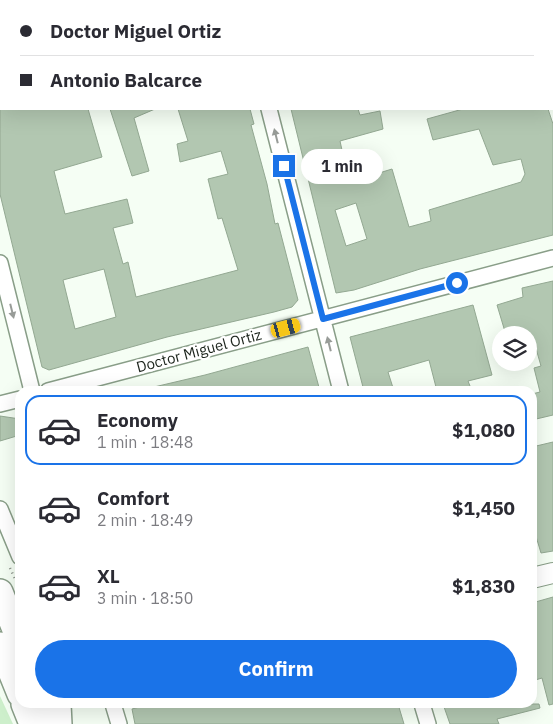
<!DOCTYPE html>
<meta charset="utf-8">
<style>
body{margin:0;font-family:"IBM Plex Sans",sans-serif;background:#f7f7f7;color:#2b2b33;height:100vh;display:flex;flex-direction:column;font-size:19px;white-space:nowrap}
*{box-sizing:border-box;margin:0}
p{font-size:16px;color:#7c7c81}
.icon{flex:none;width:28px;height:28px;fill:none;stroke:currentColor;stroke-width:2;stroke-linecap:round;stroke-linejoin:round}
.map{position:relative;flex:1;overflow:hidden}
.drawer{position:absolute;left:15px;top:386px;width:522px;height:322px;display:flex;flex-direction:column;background:#fff;border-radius:15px;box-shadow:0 5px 20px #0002}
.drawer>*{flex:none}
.banner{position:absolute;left:0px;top:0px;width:554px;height:110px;box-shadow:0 5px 20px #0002;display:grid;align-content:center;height:110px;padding:0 20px;background:#fff}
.fabs{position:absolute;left:492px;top:326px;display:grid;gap:10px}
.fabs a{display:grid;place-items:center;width:45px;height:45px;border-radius:50%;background:#fff;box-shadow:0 5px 20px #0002;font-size:25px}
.end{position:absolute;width:22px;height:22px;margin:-11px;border:6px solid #1a73e8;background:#fff;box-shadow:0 0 0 2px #fff}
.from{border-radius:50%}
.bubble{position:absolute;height:35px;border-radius:18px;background:#fff;box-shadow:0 5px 20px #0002;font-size:16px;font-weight:700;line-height:35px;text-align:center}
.car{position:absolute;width:15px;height:30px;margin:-15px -8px;border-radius:6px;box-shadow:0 0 4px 1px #0007;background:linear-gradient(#f5c518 24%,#345 0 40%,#f5c518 0 76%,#345 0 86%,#f5c518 0)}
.banner b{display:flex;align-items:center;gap:18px;height:48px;font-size:19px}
.banner b+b{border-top:1px solid #e1e1e2}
.banner i{width:12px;height:12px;background:#2b2b33}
ul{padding:9px 0 0;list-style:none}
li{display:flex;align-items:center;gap:15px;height:70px;margin:0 10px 8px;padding:0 10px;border:2px solid transparent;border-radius:15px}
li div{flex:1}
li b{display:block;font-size:19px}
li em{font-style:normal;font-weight:700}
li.on{border-color:#1a73e8}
li>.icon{width:45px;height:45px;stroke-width:1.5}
.button{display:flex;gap:10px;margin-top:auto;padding:10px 20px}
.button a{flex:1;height:58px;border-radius:30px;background:#1a73e8;color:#fff;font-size:20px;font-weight:700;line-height:58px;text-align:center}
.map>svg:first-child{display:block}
.green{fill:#cdefcb}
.building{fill:#b2c7b1;stroke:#93a892;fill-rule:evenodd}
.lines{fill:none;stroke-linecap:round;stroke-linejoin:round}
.minor-casing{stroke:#899e88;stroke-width:18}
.tertiary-casing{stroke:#899e88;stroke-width:22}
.primary-casing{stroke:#899e88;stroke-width:28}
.path{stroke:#8b938a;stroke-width:2.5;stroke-dasharray:1 4;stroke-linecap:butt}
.minor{stroke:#fff;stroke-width:15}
.tertiary{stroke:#fff;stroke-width:20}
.primary{stroke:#fff;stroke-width:25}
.oneway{fill:#989c98}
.route{stroke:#1a73e8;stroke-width:6}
.labels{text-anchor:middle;stroke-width:4.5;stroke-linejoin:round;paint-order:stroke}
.street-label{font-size:15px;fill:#1b231b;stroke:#fff}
</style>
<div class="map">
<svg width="553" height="724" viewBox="0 0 553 724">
<rect width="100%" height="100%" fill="#f5fef4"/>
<!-- green -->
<path class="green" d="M0,696L13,724H0Z"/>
<!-- building -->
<path class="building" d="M0,109H88L102,157L54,171L65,214L127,199L133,223L113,228L123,264L128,262L136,297L238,270L222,218L218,219L208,179L228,174L221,151L180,162L177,144L188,141L178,109H250L254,124L251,125L267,184L275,224L278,223L298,300L292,307L274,312L167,337L49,370L42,367L0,194ZM104,269L116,317L75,329L63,280Z
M110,109H155L134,118L149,171L132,176Z
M291,109H358L360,115L380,111L383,129L340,141L345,164L350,182L392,169L409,227L431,221L429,210L521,182L525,174L521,159L493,165L479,129L433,140L427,119L463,109H548L553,124V235L420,269L354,290L336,293ZM356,203L367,239L346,246L335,210Z
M553,281V415L532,420V394L540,392L534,368L541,366L533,338L529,339V335H506L497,305L523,297L522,288Z
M473,305L492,375L468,381L472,391H437L429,360L388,372L394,391H364L350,337Z
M308,347L320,391H155L154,387L205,375Z
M0,416L20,419V435L0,441Z
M553,442V551L541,553L532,523V447Z
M553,597V704L549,705L542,678L532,681V603Z
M151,704H398L404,724H135L132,709Z
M443,704H539L540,708L497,719L499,724H450Z"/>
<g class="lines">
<!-- minor casing -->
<g class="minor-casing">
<path id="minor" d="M241,0V1
M326,1L331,0
M0,87H1
M269,109L341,391
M0,263L32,391
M48,391L553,258
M0,404L20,399
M0,509L20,557
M63,704L64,724
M113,704L119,724
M422,704L428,724"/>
</g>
<!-- tertiary casing -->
<g class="tertiary-casing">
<path id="tertiary" d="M552,5L553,7
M532,578L553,573"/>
</g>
<!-- primary casing -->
<g class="primary-casing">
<path id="primary" d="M0,592L20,642
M0,645L20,694
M24,704L32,724
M45,704L53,724"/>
</g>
<!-- path -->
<path class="path" d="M10,568L15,579"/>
<!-- minor -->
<use href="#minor" class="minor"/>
<!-- tertiary -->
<use href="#tertiary" class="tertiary"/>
<!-- primary -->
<use href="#primary" class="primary"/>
</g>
<!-- one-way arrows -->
<defs><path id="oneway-solid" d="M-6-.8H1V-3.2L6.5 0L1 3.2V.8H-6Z" transform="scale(1.25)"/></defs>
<g class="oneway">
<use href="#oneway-solid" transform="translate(276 136) rotate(-104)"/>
<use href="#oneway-solid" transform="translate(12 311) rotate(76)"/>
<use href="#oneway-solid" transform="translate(329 344) rotate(-104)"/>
</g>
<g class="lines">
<!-- route -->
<path class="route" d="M284,166L323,319L457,283"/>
</g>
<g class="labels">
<!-- street labels -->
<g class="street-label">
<text transform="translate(199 351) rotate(-15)" y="5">Doctor Miguel Ortiz</text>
</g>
</g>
</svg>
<div class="fabs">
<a><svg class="icon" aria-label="layers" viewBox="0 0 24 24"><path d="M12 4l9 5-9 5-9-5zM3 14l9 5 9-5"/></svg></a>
</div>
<i class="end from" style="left:457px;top:283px"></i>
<i class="end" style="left:284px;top:166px"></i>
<div class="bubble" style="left:301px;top:149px;width:82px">1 min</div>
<i class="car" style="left:286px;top:328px;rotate:75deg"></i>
<div class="banner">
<b><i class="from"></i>Doctor Miguel Ortiz</b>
<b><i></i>Antonio Balcarce</b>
</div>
<section class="drawer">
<ul>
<li class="on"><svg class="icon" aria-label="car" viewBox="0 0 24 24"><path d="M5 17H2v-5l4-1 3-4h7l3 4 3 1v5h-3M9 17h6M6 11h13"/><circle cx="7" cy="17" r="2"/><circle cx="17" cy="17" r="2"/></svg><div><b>Economy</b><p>1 min · 18:48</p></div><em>$1,080</em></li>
<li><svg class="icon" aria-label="car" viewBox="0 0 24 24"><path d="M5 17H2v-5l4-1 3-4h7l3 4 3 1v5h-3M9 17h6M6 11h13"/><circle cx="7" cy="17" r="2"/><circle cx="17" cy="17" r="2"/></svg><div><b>Comfort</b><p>2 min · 18:49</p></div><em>$1,450</em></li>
<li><svg class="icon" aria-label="car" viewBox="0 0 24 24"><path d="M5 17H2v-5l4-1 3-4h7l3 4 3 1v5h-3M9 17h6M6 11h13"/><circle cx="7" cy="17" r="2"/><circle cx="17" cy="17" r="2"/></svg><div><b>XL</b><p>3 min · 18:50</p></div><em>$1,830</em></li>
</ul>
<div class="button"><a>Confirm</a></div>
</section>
</div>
